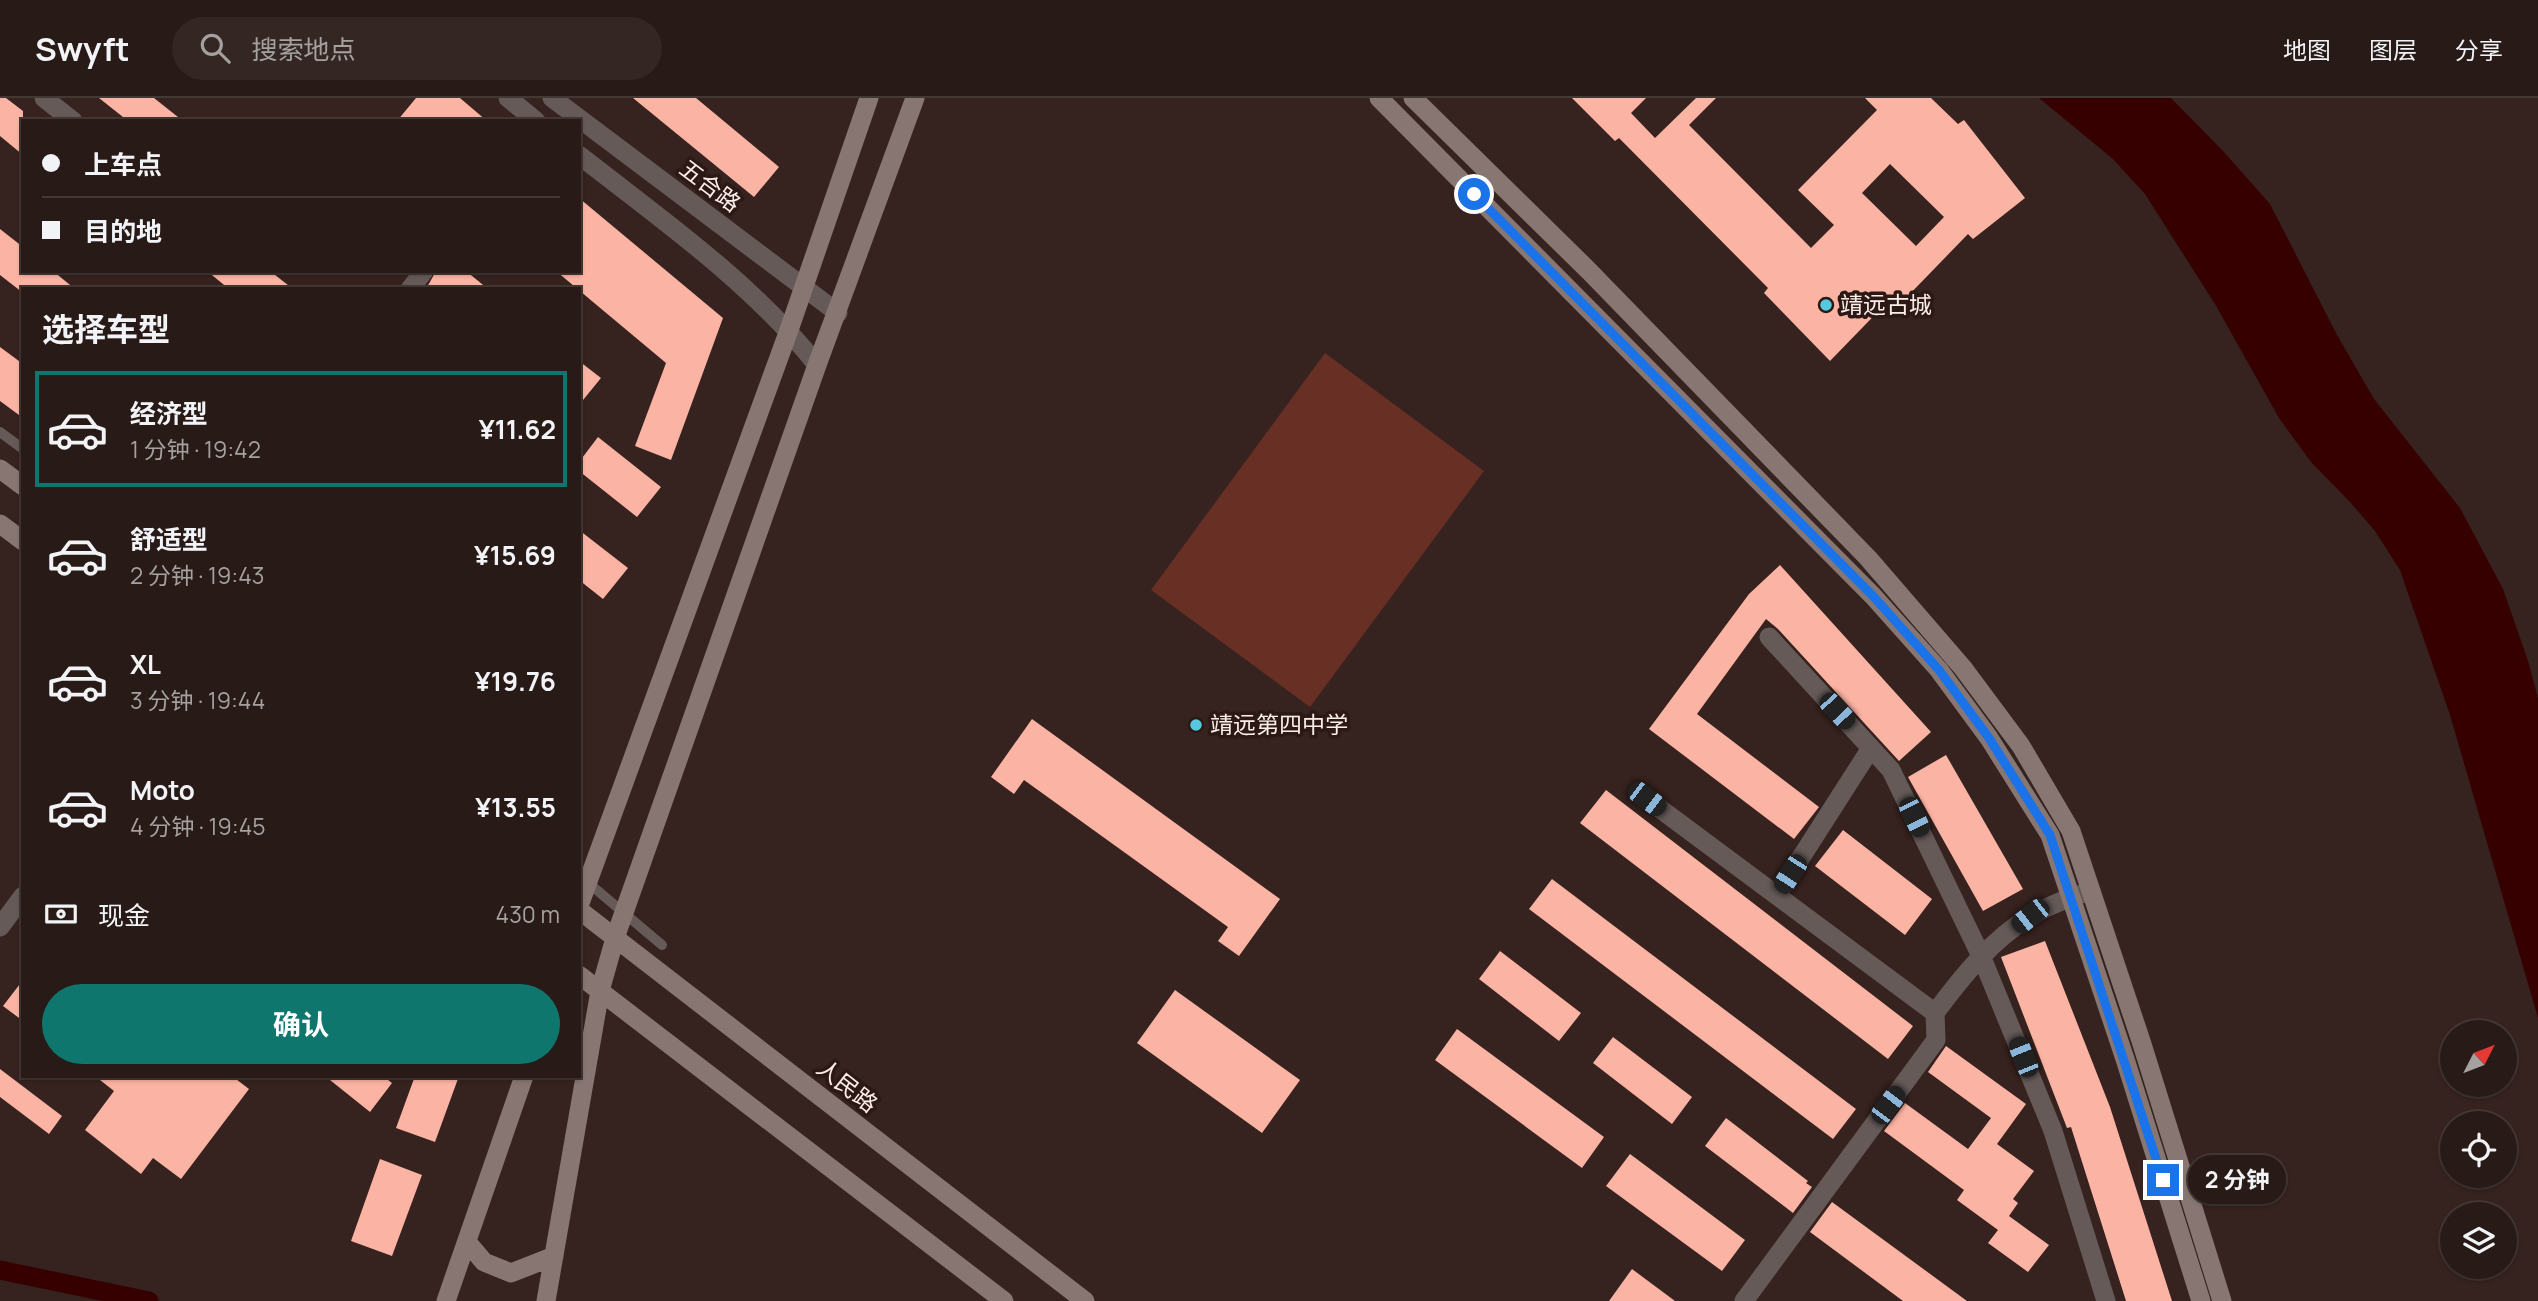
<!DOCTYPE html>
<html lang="zh">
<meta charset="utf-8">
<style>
body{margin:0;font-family:Manrope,"Noto Sans SC",sans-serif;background:#342723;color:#f1f3f6;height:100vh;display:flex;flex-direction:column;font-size:26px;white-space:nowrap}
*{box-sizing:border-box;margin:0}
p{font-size:23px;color:#a5a1a1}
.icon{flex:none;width:38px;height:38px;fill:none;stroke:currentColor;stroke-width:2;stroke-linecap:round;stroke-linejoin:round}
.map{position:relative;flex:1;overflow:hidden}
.drawer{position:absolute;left:21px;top:189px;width:560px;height:791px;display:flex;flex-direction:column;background:#281a16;border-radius:0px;box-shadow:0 2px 5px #0004,0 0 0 2px #443835}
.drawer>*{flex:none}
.banner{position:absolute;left:21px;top:21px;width:560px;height:154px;border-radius:0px;box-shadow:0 2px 5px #0004,0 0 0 2px #443835;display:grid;align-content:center;height:154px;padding:0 21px;background:#281a16}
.needle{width:46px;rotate:48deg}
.buttons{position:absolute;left:2440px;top:922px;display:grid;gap:14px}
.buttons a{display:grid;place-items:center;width:77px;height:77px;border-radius:50%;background:#281a16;box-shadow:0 2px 5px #0004,0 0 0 2px #443835;font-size:35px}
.end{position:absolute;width:32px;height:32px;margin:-16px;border:9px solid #1a73e8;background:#fff;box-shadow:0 0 0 4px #fff}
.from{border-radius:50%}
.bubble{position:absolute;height:49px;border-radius:24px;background:#281a16;box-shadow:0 2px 5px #0004,0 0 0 2px #443835;font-size:23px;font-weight:700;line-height:49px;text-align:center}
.car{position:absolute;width:21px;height:42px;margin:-21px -10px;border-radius:9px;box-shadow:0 0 5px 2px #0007;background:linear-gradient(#222 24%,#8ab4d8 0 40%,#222 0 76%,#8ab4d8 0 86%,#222 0)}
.banner b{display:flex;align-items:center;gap:24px;height:66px;font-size:26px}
.banner b+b{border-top:2px solid #443835}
.banner i{width:18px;height:18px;background:#f1f3f6}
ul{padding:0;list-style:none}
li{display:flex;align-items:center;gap:21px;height:116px;margin:0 14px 10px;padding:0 7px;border:4px solid transparent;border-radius:0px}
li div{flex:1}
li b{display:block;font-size:26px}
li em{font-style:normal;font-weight:700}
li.current{border-color:#0f766e}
li>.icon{width:63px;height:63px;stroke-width:1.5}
h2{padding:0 21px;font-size:32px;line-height:84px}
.pay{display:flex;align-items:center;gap:18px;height:77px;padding:0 21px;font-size:26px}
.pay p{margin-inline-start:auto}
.button{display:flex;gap:14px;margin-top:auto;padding:14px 21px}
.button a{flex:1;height:80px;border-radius:42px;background:#0f766e;color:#fff;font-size:28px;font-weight:700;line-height:80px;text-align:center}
header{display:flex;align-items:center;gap:42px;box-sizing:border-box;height:98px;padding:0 35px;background:#281a16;border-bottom:2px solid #443835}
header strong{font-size:33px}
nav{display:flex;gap:38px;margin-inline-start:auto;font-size:24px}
.search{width:490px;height:63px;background:#342723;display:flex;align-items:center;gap:18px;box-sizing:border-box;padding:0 24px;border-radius:38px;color:#a5a1a1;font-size:26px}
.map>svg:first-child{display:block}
.green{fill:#683024}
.water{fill:#360000}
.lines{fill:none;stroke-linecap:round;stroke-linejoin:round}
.canal{stroke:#360000;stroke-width:19}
.building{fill:#fbb3a3;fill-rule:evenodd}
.service{stroke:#655a58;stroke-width:10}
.minor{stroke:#655a58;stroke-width:19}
.tertiary{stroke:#655a58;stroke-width:19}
.secondary{stroke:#877672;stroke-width:19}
.route{stroke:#1a73e8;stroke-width:9}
.poi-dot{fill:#56c9e0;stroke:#2c1915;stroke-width:2.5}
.labels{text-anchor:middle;stroke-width:7;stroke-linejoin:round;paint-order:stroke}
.street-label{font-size:23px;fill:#fbedea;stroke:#2c1915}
.poi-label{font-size:23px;fill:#fbedea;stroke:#2c1915;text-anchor:start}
</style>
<header>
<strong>Swyft</strong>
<div class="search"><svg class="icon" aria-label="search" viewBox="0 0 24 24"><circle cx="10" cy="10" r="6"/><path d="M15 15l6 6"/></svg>搜索地点</div>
<nav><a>地图</a><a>图层</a><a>分享</a></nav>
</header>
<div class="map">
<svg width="2538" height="1203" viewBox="0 0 2538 1203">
<rect width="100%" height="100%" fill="#36221e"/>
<!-- green -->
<path class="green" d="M1325,255L1484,373L1310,609L1151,492Z"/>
<!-- water -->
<path class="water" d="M2039,0H2171L2223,53L2270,106L2337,237L2374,301L2460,410L2503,491L2528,563L2538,600V920L2450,617L2400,472L2375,433L2350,404L2311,364L2279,320L2215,206L2145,96L2113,61Z"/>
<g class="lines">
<!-- canal -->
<path class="canal" d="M0,1172L149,1203"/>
</g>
<!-- building -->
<path class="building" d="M0,0H6L23,13V57L0,38Z
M99,0H154L183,23H128Z
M416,0H460L487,23H397Z
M633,0H696L779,69L754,99Z
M1572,0H1646L1631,15L1655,40L1696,0H1716L1689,27L1811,150L1834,127L1798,92L1877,12L1865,0H1931L1958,26L1964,22L2025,100L1973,141L1968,136L1905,201L1897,194L1830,263L1764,195L1768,190L1619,40L1615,43ZM1890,66L1944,119L1916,148L1862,95Z
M579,100L723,220L671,362L635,348L666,265L556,173H579Z
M0,131L23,149V173H53L75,191H23V195L18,191L0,177Z
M207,173H270L293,191H229Z
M436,173H466L488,191H426Z
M0,249L23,266V320L0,303Z
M579,263L601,280L579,307Z
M598,339L661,389L637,419L579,373V364Z
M579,432L628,470L603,501L579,482Z
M1780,467L1931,634L1899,663L1778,531L1766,521L1697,616L1819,709L1794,741L1649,631L1749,496Z
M1032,621L1280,801L1239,858L1218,843L1228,829L1024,682L1014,696L991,679Z
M1946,657L2023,791L1983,813L1908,679Z
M1606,692L1913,928L1888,961L1580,725Z
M1843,732L1932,801L1905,837L1815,768Z
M1552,781L1856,1011L1833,1041L1529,811Z
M2045,843L2110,1009L2172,1203H2126L2071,1029L2067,1030L2001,859Z
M1500,853L1581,915L1559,943L1479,881Z
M23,882V923L3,908Z
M1175,892L1300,982L1262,1035L1137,945Z
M1457,931L1604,1039L1582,1070L1435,962Z
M1613,939L1692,999L1672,1026L1593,965Z
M1946,948L2026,1006L1997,1046L2034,1073L2013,1101L2018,1105L2009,1118L2049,1147L2028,1174L1988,1145L1998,1132L1957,1102L1964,1092L1884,1033L1905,1005L1968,1051L1991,1020L1928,974Z
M0,971L62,1018L49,1036L0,999Z
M95,978H232L249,991L181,1081L153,1060L141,1076L85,1032L114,993Z
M325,978H383L392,985L370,1014Z
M415,978H459L435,1044L396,1030Z
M1726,1020L1808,1083L1806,1085L1812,1089L1793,1115L1705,1048Z
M1630,1056L1745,1142L1722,1173L1606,1088Z
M380,1061L422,1077L392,1158L351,1143Z
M1832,1104L1967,1203H1903L1810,1134Z
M1632,1171L1675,1203H1609Z"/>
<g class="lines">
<!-- service -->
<path class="service" d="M0,334L23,351
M579,777L662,847"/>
<!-- minor -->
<path class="minor" d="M44,0L73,23
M410,191L424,173
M1769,539L1891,672L1982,860L2053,1033L2106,1203
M1647,701L1935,915L1936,942L1744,1203
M1777,797L1871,650
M0,829L23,798
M1935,915C1961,880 1992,841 2031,818C2049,807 2071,799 2091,793"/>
<!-- tertiary -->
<path class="tertiary" d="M508,0L536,23
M552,0L838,215
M579,57C662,122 751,184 817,267"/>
<!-- secondary -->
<path class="secondary" d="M1379,0L1873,498L1939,572L1989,640L2050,737L2125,961L2201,1203
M1413,0L1589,173L1868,460L1963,570L2021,648L2071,733L2142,946L2222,1203
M0,371L23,388
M0,426L23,443
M579,808L789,232L869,0
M579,812L1085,1203
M579,877L1004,1203
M467,1144L484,1164L511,1175L554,1158
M446,1203L524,978
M546,1203L600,893L615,840L817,267L915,0"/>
</g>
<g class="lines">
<!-- route -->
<path class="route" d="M1474,96L1873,498L1939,572L1989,640L2050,737L2163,1082"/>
</g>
<!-- markers -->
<g class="poi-dot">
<circle cx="1826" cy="207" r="7"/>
<circle cx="1196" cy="627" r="7"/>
</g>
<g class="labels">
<!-- street labels -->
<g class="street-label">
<text transform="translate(710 88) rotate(37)" y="8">五合路</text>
<text transform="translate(847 988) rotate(38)" y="8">人民路</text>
</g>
<!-- poi labels -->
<g class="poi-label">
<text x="1840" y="215">靖远古城</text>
<text x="1210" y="635">靖远第四中学</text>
</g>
</g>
</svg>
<div class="buttons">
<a><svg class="needle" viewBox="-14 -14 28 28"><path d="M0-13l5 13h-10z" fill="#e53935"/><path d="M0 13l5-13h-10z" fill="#a5a1a1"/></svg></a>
<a><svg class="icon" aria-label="locate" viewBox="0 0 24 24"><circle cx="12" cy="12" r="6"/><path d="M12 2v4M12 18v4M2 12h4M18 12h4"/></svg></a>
<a><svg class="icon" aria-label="layers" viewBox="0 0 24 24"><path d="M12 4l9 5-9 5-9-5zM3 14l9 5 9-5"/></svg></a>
</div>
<i class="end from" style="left:1474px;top:96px"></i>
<i class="end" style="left:2163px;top:1082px"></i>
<div class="bubble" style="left:2188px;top:1057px;width:98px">2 分钟</div>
<i class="car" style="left:1837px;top:613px;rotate:137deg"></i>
<i class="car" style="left:1647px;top:701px;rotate:127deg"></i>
<i class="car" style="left:1914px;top:719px;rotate:154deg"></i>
<i class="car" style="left:1790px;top:776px;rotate:213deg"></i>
<i class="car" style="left:2030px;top:818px;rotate:232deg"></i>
<i class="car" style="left:2023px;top:959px;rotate:338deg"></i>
<i class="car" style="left:1888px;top:1007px;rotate:37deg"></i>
<div class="banner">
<b><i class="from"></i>上车点</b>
<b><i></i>目的地</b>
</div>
<section class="drawer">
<h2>选择车型</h2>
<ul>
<li class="current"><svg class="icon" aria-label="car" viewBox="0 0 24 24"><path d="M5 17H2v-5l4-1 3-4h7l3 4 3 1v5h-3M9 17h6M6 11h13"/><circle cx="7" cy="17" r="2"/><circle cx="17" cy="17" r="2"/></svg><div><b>经济型</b><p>1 分钟 · 19:42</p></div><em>¥11.62</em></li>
<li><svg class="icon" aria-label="car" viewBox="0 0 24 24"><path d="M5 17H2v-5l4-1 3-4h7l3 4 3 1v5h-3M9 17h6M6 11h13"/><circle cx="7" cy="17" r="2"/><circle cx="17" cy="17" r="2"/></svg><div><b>舒适型</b><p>2 分钟 · 19:43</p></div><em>¥15.69</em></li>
<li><svg class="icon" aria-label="car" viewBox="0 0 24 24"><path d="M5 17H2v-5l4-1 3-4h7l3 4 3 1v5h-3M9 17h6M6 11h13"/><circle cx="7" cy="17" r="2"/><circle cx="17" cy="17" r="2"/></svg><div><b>XL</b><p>3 分钟 · 19:44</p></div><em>¥19.76</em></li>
<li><svg class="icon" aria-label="car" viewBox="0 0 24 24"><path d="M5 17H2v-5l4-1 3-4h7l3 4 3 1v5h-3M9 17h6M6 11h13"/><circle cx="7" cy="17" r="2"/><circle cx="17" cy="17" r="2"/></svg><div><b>Moto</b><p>4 分钟 · 19:45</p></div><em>¥13.55</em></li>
</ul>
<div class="pay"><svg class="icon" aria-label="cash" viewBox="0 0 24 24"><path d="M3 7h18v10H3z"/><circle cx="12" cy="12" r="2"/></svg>现金<p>430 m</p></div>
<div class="button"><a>确认</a></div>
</section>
</div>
